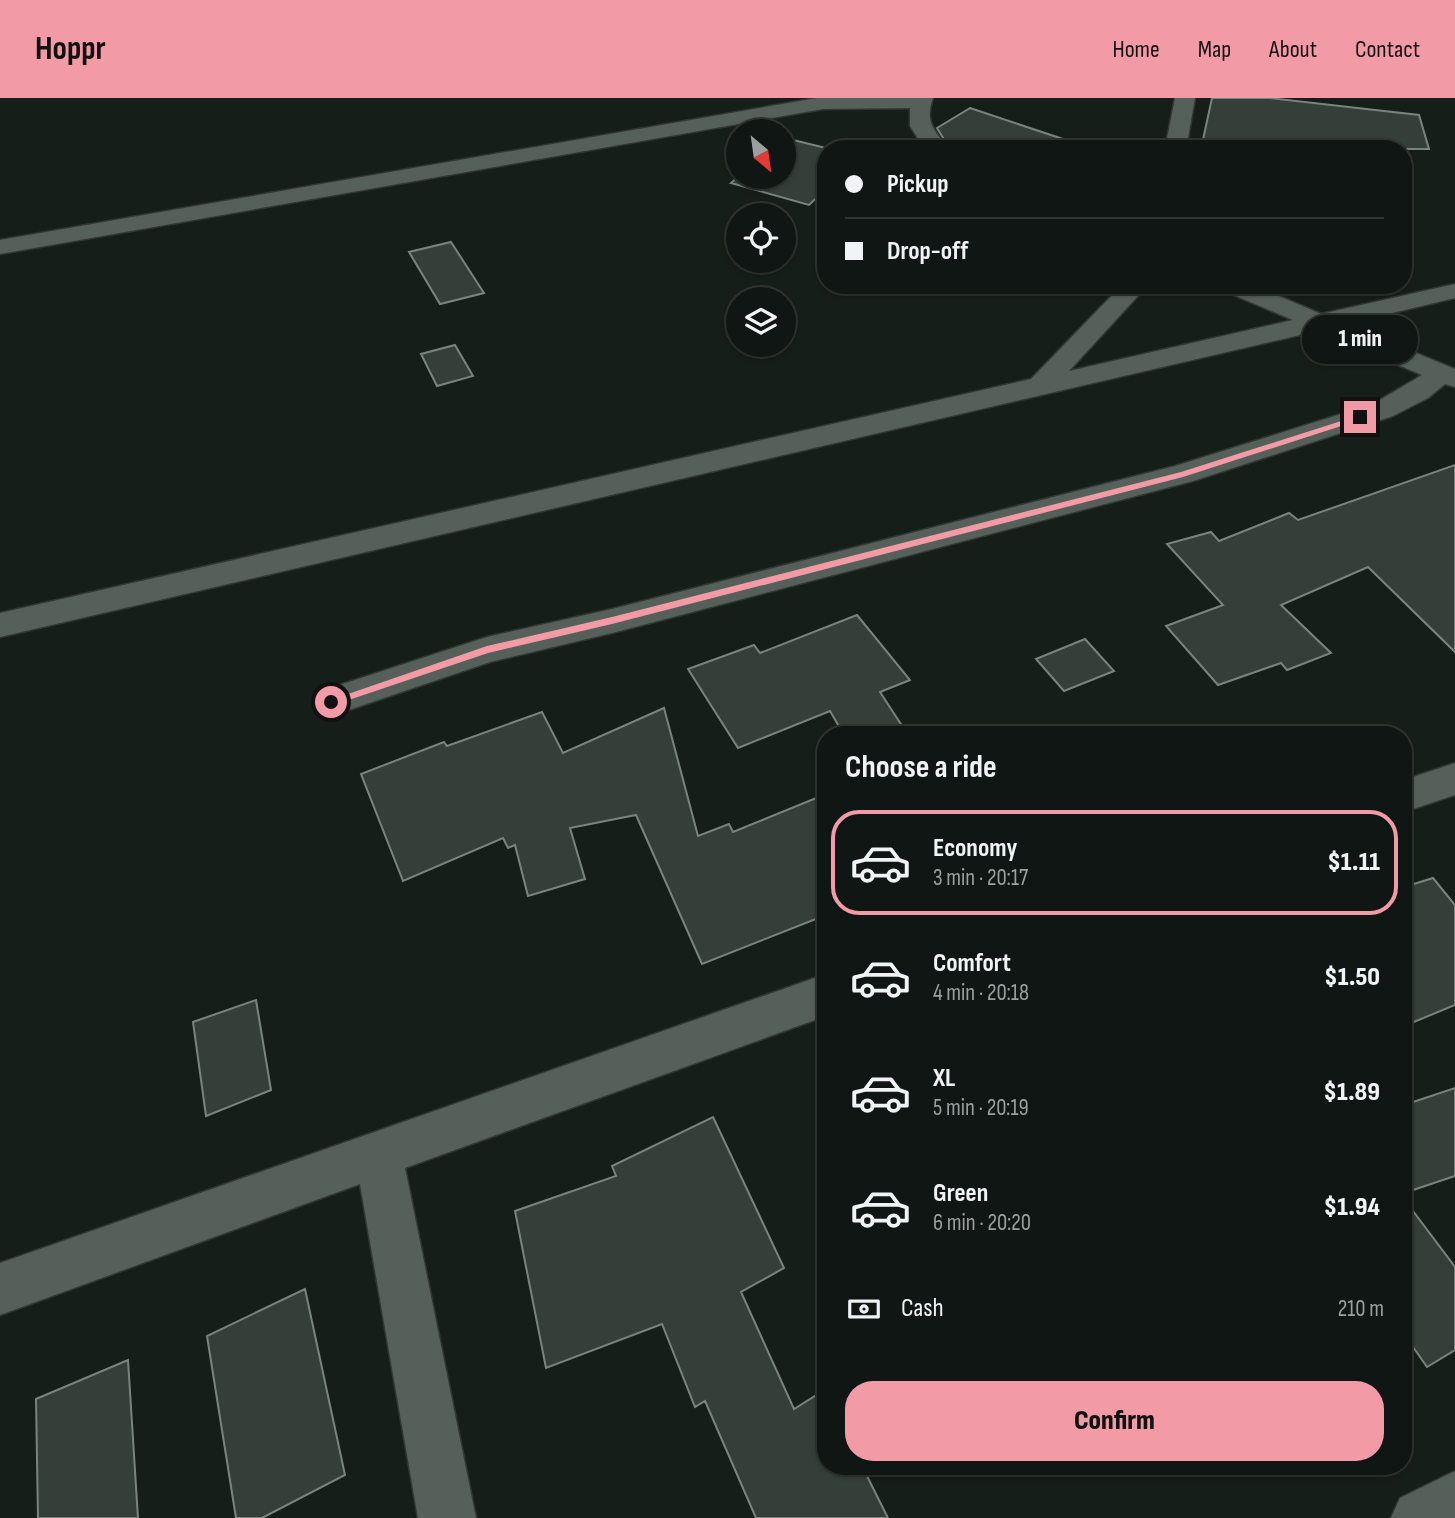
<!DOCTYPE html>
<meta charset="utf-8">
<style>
body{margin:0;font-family:"Sofia Sans Condensed",sans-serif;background:#1e2321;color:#f1f3f6;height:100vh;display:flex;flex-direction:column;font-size:26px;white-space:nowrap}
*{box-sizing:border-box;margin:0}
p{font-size:23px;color:#9c9fa0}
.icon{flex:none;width:38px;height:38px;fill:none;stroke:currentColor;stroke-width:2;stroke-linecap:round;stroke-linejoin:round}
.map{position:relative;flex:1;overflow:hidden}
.sheet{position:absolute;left:817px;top:628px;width:595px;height:749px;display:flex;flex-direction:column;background:#101613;border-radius:28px;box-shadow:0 2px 5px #0004,0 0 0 2px #303533}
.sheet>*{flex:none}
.banner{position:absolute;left:817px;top:42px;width:595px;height:154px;border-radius:28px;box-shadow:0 2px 5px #0004,0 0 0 2px #303533;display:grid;align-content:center;height:154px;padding:0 28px;background:#101613}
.needle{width:46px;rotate:151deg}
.buttons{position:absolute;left:726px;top:21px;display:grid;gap:14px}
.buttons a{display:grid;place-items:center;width:70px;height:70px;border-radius:50%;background:#101613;box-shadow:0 2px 5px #0004,0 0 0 2px #303533;font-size:35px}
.end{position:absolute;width:32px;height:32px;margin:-16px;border:9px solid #f39aa7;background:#111;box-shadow:0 0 0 4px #111}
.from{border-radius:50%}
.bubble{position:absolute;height:49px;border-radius:24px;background:#101613;box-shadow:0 2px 5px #0004,0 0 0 2px #303533;font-size:23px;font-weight:800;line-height:49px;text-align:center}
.banner b{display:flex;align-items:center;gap:24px;height:66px;font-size:26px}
.banner b+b{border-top:2px solid #303533}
.banner i{width:18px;height:18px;background:#f1f3f6}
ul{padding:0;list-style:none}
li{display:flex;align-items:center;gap:21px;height:105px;margin:0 14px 10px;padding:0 14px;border:4px solid transparent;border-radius:28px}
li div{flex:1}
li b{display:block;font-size:26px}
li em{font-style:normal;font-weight:800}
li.current{border-color:#f39aa7}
li>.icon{width:63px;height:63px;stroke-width:1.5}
h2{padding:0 28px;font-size:32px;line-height:84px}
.pay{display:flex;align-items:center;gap:18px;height:77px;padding:0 28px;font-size:26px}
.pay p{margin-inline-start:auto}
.action{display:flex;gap:14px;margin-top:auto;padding:14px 28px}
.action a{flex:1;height:80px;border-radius:28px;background:#f39aa7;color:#111;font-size:28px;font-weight:800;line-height:80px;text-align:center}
header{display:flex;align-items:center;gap:42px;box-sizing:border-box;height:98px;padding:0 35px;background:#f39aa7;color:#111}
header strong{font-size:33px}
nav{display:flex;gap:38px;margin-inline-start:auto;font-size:24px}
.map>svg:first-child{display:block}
.building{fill:#353f39;stroke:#7a847e;stroke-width:2}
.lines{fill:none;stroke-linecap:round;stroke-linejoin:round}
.minor-casing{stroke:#323734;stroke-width:3}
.minor{fill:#55605a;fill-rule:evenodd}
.route{fill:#f39aa7}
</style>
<header>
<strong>Hoppr</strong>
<nav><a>Home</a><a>Map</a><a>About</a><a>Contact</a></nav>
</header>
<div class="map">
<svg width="1455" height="1420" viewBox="0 0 1455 1420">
<rect width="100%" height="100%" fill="#161e19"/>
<!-- building -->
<path class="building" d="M1212,0H1269L1419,17L1429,51H1201Z
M970,10L1072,44L1071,51H950L937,30Z
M785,40L826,50V91L809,107L731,85L738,79H784Z
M451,144L484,195L440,206L409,154Z
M455,247L473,278L437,288L421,256Z
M1455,367V554L1368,469L1281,507L1331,555L1287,572L1281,565L1218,587L1166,528L1223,507L1167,446L1211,434L1219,443L1289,415L1298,422Z
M857,517L910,582L880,594L908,637H844L830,613L738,650L688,571L754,547L760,555Z
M1085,541L1114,573L1064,593L1036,561Z
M664,610L698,738L729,726L733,734L826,696V817L702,866L636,717L570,730L585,781L528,798L515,747L508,750L503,740L403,783L361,676L444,644L447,648L542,614L563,655Z
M1433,780L1455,807V907L1404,928V789Z
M256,902L271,992L206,1018L193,924Z
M1455,990V1078L1404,1095V1007Z
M713,1019L784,1170L741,1194L794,1311L826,1291V1368H862L888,1420H756L705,1303L695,1309L662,1226L546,1270L515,1113L616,1078L612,1068Z
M1404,1101L1455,1169V1252L1427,1269L1404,1236Z
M305,1191L345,1377L262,1420H236L207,1238Z
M128,1262L138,1420H38L36,1301Z"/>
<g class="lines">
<!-- minor casing -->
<g class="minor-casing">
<path id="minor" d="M817,0H933C924,25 935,32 948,51L924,50L910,28V10L823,11L0,156V142Z
M1175,0H1195L1186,51H1165Z
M1455,186V200L1346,226L1455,271V289L1445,286L1428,300L1393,318L1193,383L612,535L490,564L331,618L318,614L313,604L318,594L487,539L612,511L1175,368L1373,306L1422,277L1317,233L0,539V515L1031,281L1122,187H1148L1069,273L1293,222L1222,192L1219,187H1253L1321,216Z
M1455,665V697L1404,714V682Z
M826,876V918L405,1070L476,1420H418L360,1086L0,1217V1165Z
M1455,1373V1420H1391L1400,1400Z"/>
</g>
<!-- minor -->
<use href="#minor" class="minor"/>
</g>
<!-- route -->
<path class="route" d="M1360,317L1363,321L1183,379L612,526L488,555L331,608L325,604L487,548L612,519L1181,374Z"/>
</svg>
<div class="buttons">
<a><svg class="needle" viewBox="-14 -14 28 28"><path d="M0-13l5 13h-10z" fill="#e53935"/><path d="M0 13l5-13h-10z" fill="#9c9fa0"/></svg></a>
<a><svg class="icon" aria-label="locate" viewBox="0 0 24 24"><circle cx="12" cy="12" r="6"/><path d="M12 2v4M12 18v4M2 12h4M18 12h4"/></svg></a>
<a><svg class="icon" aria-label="layers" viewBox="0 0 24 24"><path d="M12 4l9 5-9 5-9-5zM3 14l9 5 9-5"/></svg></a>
</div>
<i class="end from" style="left:331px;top:604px"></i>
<i class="end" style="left:1360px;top:319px"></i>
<div class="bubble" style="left:1302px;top:217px;width:116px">1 min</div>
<div class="banner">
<b><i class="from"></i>Pickup</b>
<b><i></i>Drop-off</b>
</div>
<section class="sheet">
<h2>Choose a ride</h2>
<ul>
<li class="current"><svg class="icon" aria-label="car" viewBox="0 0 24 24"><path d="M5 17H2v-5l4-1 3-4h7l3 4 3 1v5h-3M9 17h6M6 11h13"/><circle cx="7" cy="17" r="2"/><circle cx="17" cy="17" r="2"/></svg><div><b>Economy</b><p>3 min · 20:17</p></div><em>$1.11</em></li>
<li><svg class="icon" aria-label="car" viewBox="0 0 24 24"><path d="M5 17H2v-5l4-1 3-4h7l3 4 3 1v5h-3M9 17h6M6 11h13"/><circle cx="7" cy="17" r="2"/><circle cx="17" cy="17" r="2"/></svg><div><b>Comfort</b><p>4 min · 20:18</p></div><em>$1.50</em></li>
<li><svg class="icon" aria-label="car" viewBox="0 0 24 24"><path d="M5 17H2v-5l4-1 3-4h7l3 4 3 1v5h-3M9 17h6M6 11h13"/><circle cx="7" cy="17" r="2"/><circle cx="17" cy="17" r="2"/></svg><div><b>XL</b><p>5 min · 20:19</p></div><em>$1.89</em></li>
<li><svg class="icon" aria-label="car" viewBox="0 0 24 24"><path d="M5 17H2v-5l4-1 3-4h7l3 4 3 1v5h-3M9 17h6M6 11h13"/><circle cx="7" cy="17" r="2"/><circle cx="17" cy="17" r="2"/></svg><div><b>Green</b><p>6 min · 20:20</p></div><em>$1.94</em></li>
</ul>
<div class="pay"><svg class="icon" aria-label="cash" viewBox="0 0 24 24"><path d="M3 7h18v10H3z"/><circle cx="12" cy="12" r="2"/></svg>Cash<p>210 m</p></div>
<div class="action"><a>Confirm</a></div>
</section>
</div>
